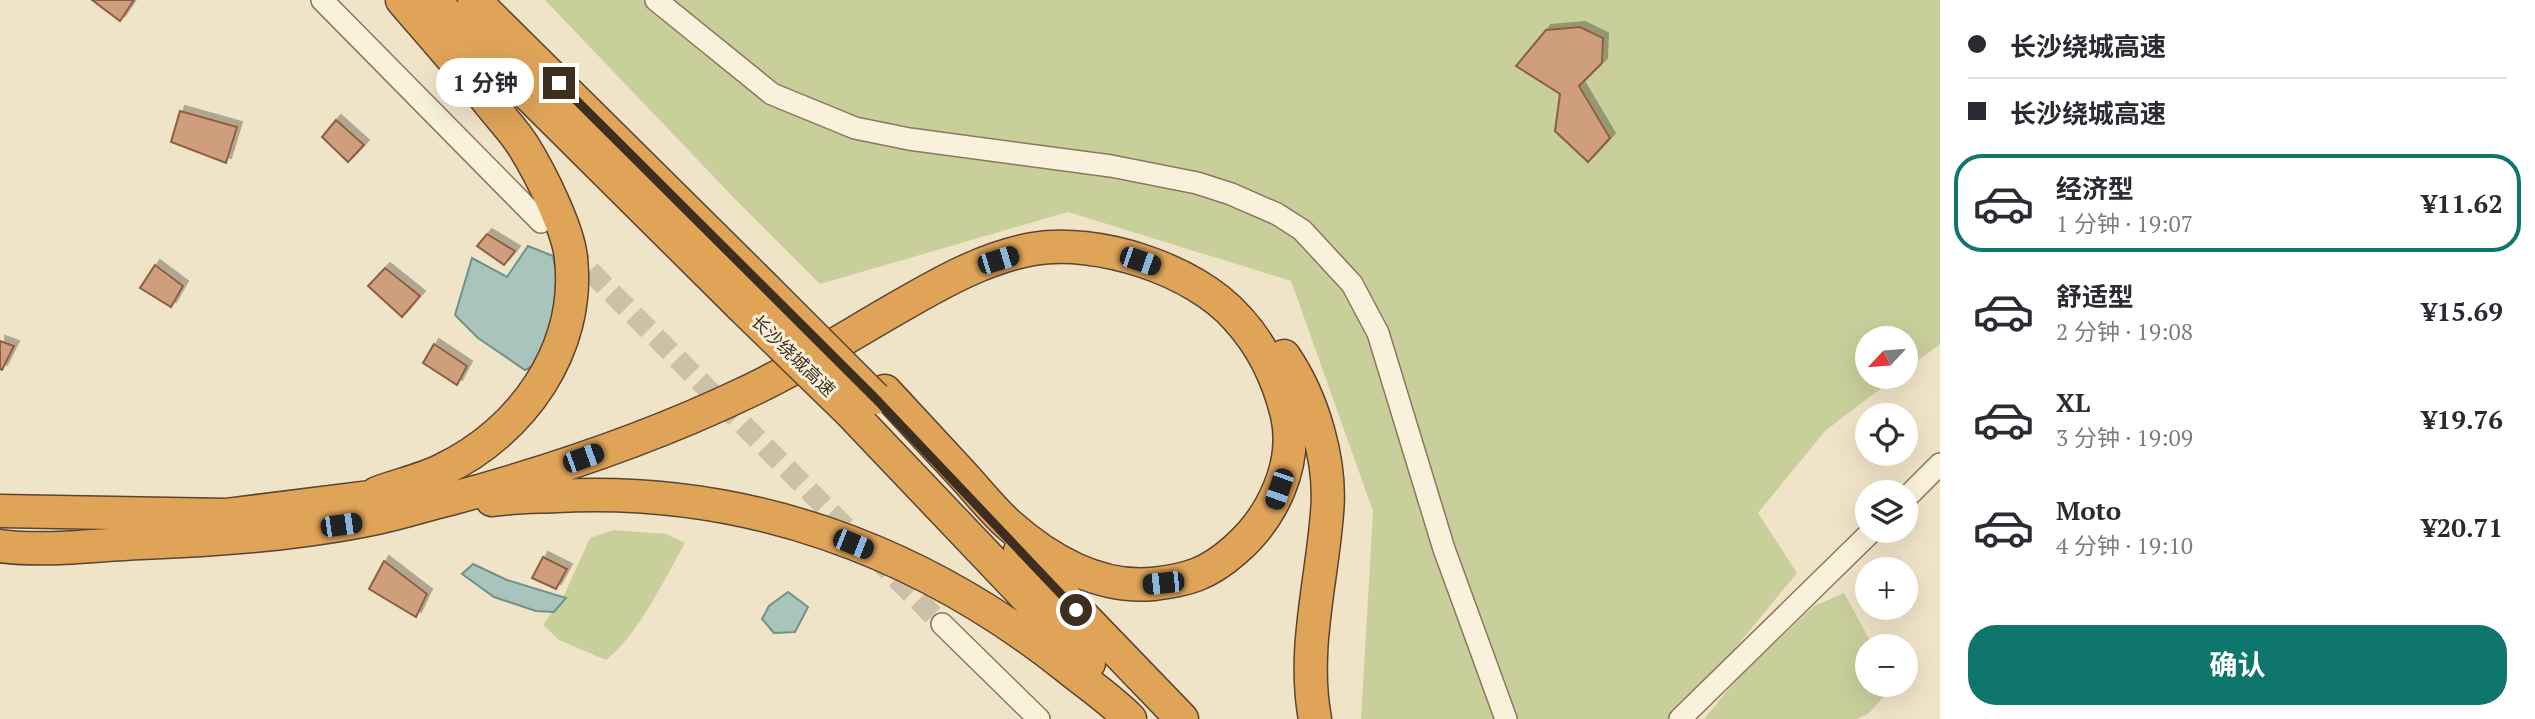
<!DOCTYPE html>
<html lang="zh">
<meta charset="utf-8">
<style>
body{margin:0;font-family:"PT Serif","Noto Sans SC",serif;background:#f2f2f3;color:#2b2b33;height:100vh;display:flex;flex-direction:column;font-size:26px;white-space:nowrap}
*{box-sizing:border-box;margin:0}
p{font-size:23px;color:#7c7c81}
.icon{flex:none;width:38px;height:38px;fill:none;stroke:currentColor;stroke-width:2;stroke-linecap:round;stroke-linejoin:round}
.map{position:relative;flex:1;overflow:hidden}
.sheet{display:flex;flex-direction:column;background:#fff;width:595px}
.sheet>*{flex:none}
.top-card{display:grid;align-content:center;height:154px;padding:0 28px;background:#fff}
.needle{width:46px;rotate:244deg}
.tools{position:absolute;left:1855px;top:326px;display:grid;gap:14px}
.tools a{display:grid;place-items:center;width:63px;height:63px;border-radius:50%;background:#fff;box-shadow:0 7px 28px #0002;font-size:35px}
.end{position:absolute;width:32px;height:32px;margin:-16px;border:9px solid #3d2e20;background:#fff;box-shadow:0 0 0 4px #fff}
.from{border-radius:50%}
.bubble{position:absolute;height:49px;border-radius:24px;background:#fff;box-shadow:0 7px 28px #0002;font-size:23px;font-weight:700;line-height:49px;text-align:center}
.car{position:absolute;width:21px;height:42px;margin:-21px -10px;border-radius:9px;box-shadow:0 0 5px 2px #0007;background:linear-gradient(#222 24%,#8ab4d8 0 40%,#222 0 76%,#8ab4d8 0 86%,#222 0)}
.top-card b{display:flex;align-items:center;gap:24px;height:66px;font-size:26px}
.top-card b+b{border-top:2px solid #e1e1e2}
.top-card i{width:18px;height:18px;background:#2b2b33}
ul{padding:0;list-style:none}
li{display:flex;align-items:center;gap:21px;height:98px;margin:0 14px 10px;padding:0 14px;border:4px solid transparent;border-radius:28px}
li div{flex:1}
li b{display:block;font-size:26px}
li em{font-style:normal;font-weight:700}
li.current{border-color:#0f766e}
li>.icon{width:63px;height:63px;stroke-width:1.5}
.button{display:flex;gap:14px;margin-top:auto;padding:14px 28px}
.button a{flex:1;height:80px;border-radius:28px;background:#0f766e;color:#fff;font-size:28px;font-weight:700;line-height:80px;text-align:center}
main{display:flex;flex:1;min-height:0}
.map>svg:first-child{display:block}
.green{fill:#c9cf9b}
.water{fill:#a9c4bc;stroke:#6f938a;stroke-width:2}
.building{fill:#cf9f7d;stroke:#8d5f41;stroke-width:2;filter:url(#shadow)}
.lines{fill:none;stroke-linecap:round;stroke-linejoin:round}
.minor-tunnel{stroke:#ccc0a6;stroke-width:21;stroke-dasharray:21 10;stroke-linecap:butt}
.minor-casing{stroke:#8d765c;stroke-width:24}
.highway-casing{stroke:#5b4430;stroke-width:35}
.minor{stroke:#faf1dc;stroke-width:21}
.highway{stroke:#e0a458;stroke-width:32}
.highway-bridge-casing{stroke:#5b4430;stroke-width:35;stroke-linecap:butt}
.highway-bridge{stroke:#e0a458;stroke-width:32}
.route{stroke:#3d2e20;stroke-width:9}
.labels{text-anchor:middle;stroke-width:6;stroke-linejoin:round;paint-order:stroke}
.street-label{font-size:18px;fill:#3d2e20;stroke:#f7eed8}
</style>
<main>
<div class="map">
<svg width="1940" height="719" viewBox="0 0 1940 719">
<defs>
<filter id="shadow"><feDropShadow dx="5" dy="-5" stdDeviation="0" flood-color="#0004"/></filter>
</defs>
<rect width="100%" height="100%" fill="#f0e4c8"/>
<!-- green -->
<path class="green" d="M545,0H1940V344L1906,370V338H1867V376H1897L1825,431L1758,513L1797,573L1677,719H1361L1373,511L1291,281L1068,212L820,284L735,199Z
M613,530L666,534L685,543C664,580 639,634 606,660L559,640L543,625L565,593L590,538Z
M1844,593L1873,646H1867V684L1895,685L1868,714L1857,719H1704L1738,678L1814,606Z"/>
<!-- water -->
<path class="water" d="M528,246L553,256L559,287L550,335L538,364L525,370L478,338L455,315L472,258L507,277Z
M473,564L507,580L566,598L554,612L536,611L494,597L462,574Z
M788,592L808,607L795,632L774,633L762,619L769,606Z"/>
<!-- building -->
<path class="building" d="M92,0H134L120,21Z
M1580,27L1603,38L1602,63L1579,86L1610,138L1588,162L1555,131L1560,94L1516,66L1546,30Z
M180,111L237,127L226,163L171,142Z
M336,120L364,145L348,162L322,137Z
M487,234L515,251L504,265L477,246Z
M155,265L183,286L171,307L140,288Z
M385,268L420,296L402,317L368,286Z
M0,341L14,346L2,370L0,369Z
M434,344L467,366L457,385L423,363Z
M543,557L567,569L556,589L532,578Z
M384,561L427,594L416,617L369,589Z"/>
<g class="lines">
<!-- minor-tunnel -->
<path class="minor-tunnel" d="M568,249L942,624"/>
<!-- minor casing -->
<g class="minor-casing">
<path id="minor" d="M322,0L541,222
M656,0L772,94L855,128L909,139L1111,166L1197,183L1231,194L1277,214L1302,230L1352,284L1378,333L1444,549L1506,719
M1906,498L1940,464
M942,624L1039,719
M1680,719L1873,530"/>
</g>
<!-- highway casing -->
<g class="highway-casing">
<path id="highway" d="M433,0L741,306
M474,0L766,289
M1284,356C1313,398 1332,462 1327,513C1322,581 1302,650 1315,719
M849,411L1089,663
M377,493C398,485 422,480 442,470C522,432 581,349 571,258C568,228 540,173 524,147C515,132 502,119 491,105C462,69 432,35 402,0
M492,500C513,497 535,497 556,496C746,486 920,550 1068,668C1089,685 1111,700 1130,719
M0,511L226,515L402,493
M0,546C47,552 93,545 141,543C215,540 289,535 362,521C392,516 421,506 450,499C550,472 651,438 745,393C799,368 851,334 904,304C944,281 987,257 1033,249C1097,238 1194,269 1237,318C1263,346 1278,378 1287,415C1298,465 1272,518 1235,550C1208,574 1188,580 1153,584C1099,589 1048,560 1008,524C991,509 976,489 960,472C935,445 910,418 885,391
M1020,551L1182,719"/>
</g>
<!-- minor -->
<use href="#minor" class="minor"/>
<!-- highway -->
<use href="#highway" class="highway"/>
<!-- highway-bridge casing -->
<g class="highway-bridge-casing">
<path id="highway-bridge" d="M766,289L875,398
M741,306L849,411"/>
</g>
<!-- highway-bridge -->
<use href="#highway-bridge" class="highway-bridge"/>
</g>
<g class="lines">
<!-- route -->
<path class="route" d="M559,83L875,398L1076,610"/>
</g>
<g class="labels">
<!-- street labels -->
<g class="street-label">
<text transform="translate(793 356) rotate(44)" y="6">长沙绕城高速</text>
</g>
</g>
</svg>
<div class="tools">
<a><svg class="needle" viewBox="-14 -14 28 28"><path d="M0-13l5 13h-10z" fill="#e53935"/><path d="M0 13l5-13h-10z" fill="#7c7c81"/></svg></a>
<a><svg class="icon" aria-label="locate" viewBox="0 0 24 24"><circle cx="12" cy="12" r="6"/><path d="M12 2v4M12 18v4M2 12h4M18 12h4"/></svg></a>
<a><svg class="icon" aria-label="layers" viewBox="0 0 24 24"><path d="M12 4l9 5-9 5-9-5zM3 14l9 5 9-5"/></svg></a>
<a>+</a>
<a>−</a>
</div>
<i class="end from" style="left:1076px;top:610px"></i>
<i class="end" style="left:559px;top:83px"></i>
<div class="bubble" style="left:436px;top:58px;width:98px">1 分钟</div>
<i class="car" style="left:998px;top:260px;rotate:73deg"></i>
<i class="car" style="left:1140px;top:261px;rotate:109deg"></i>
<i class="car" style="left:583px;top:458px;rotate:70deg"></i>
<i class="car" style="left:1279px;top:489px;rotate:199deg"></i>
<i class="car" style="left:341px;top:525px;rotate:82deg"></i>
<i class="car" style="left:853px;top:544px;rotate:112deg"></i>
<i class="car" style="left:1163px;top:583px;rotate:264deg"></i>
</div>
<section class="sheet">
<div class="top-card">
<b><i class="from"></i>长沙绕城高速</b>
<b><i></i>长沙绕城高速</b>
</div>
<ul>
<li class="current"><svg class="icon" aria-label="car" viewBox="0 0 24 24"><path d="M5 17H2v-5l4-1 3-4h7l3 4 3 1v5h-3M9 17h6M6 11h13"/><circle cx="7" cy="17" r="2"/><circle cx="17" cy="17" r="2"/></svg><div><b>经济型</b><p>1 分钟 · 19:07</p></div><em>¥11.62</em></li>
<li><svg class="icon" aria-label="car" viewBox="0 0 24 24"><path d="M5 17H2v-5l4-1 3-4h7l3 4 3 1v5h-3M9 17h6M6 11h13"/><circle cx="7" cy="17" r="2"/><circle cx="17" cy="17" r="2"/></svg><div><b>舒适型</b><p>2 分钟 · 19:08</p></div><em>¥15.69</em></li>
<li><svg class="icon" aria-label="car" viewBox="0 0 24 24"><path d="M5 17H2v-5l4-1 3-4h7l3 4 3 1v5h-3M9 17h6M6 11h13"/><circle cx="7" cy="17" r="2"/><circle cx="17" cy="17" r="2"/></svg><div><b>XL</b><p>3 分钟 · 19:09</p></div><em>¥19.76</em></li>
<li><svg class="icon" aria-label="car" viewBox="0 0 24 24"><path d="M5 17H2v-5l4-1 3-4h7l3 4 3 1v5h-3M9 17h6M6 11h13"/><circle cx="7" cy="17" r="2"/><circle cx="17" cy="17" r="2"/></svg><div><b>Moto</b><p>4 分钟 · 19:10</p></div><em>¥20.71</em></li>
</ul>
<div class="button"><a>确认</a></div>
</section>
</main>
